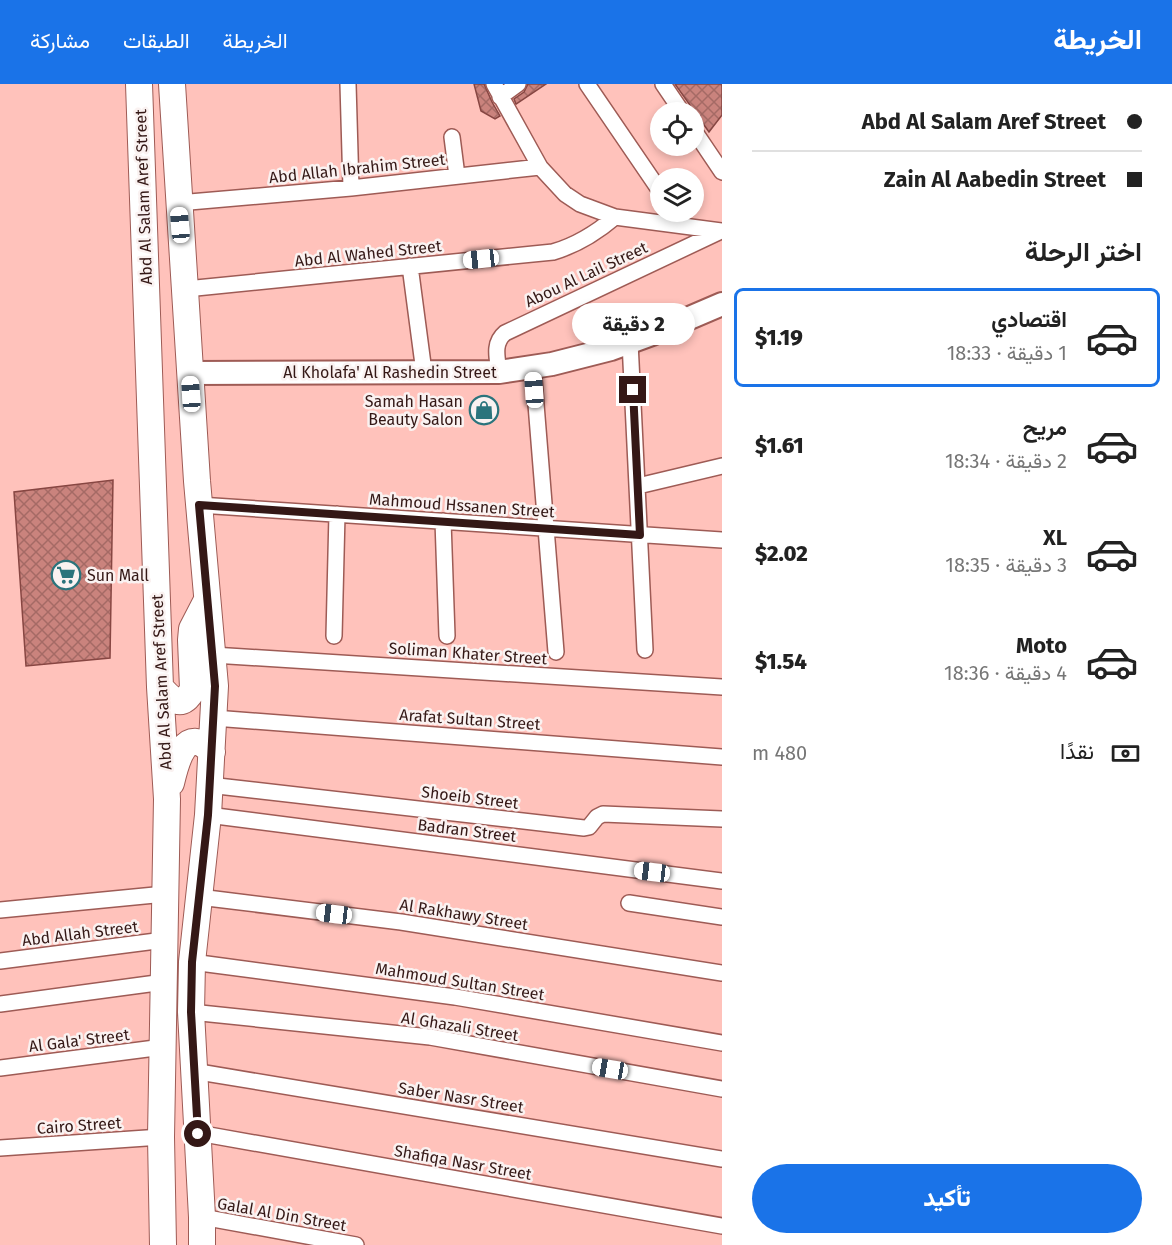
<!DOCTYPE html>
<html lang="ar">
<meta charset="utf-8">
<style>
body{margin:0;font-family:"Fira Sans",Vazirmatn,sans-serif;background:#f6f6f6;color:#222;direction:rtl;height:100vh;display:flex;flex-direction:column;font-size:22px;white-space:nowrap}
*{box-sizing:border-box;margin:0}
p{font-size:20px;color:#767676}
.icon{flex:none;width:33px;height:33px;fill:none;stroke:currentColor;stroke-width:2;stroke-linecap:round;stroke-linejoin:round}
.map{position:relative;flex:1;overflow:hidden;direction:ltr}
.sheet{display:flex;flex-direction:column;background:#fff;width:450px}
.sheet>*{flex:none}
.banner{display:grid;align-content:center;height:132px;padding:0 30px;background:#fff}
.tools{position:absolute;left:650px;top:18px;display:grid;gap:12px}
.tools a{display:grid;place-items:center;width:54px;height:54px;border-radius:50%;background:#fff;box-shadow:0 3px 9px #0003;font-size:30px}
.end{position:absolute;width:27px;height:27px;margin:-14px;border:8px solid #341816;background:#fff;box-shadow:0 0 0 3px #fff}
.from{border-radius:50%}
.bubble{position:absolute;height:42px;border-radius:21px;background:#fff;box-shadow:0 3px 9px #0003;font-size:20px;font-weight:800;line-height:42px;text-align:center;direction:rtl}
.car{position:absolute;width:18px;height:36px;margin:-18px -9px;border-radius:8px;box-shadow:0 0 4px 2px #0007;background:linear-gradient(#fff 24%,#345 0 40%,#fff 0 76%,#345 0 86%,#fff 0)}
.banner b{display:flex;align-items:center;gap:21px;height:57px;font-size:22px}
.banner b+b{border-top:2px solid #e0e0e0}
.banner i{width:15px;height:15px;background:#222}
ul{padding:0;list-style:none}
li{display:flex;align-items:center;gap:18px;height:99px;margin:0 12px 9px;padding:0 18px;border:3px solid transparent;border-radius:9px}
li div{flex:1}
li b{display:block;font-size:22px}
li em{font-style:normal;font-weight:800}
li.selected{border-color:#1a73e8}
li>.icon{width:54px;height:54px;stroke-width:1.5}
h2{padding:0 30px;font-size:27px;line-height:72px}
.pay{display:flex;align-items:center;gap:15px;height:66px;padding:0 30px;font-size:22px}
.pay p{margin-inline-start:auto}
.primary-button{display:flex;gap:12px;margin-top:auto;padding:12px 30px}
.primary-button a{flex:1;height:69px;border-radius:36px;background:#1a73e8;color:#fff;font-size:24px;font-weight:800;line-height:69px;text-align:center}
header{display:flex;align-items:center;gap:36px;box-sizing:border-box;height:84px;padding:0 30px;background:#1a73e8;color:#fff}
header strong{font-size:28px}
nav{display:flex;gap:33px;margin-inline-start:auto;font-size:21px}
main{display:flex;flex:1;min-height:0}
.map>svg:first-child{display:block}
.building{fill:url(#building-cross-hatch);stroke:#874642;stroke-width:1.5}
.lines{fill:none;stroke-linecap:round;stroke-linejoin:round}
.minor-casing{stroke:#9e5b55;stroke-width:18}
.secondary-casing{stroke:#9e5b55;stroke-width:26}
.primary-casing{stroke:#9e5b55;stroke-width:28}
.minor{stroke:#fff;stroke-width:15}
.secondary{stroke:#fff;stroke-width:22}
.primary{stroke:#fff;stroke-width:26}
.route{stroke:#341816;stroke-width:8}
.labels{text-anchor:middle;stroke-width:5;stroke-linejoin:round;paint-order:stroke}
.street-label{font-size:16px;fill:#341816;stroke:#faf2f1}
.poi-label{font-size:16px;fill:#341816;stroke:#faf2f1;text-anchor:end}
</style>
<header>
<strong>الخريطة</strong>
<nav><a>الخريطة</a><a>الطبقات</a><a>مشاركة</a></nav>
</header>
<main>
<section class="sheet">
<div class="banner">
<b><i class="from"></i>Abd Al Salam Aref Street</b>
<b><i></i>Zain Al Aabedin Street</b>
</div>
<h2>اختر الرحلة</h2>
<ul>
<li class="selected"><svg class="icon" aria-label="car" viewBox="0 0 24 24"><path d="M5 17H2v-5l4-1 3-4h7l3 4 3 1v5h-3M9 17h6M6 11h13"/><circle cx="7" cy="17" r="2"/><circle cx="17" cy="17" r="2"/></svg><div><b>اقتصادي</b><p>1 دقيقة · 18:33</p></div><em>$1.19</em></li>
<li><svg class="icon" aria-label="car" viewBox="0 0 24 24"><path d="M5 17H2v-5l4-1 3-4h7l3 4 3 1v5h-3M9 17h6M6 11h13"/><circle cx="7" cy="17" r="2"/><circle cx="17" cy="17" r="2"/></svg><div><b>مريح</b><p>2 دقيقة · 18:34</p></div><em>$1.61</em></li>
<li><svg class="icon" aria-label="car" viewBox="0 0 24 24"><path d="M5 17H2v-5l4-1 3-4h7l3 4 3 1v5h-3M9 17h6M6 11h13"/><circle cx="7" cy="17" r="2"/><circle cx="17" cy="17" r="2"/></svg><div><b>XL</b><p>3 دقيقة · 18:35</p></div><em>$2.02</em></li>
<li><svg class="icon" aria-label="car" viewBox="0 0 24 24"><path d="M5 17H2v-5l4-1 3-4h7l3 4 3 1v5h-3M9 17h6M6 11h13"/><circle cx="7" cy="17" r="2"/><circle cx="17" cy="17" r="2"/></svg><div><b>Moto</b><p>4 دقيقة · 18:36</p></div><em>$1.54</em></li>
</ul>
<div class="pay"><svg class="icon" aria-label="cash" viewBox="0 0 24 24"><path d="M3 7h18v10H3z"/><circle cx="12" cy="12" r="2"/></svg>نقدًا<p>480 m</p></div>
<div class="primary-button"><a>تأكيد</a></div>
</section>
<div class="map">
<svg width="722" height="1161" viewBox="0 0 722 1161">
<defs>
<pattern id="building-cross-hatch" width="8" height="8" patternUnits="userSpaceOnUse" patternTransform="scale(1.5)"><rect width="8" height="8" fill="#ca837d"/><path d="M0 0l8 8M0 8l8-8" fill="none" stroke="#a56a65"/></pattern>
</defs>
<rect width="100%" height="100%" fill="#ffc2bb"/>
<!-- building -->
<path class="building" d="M474,0H484L492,18L500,32L495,35L481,27Z
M528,0H546L516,20L514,15L524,8Z
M675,0H722V31L709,48Z
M113,396L110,574L26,582L14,408Z"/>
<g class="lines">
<!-- minor casing -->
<g class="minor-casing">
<path id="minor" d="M348,0L351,104
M494,0L540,83L565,110L580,120L615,133L722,147
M587,0L660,107
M663,0L682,28
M500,13L518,0
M693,45L722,88
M452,53L457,92
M178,119L351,104L540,83
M410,182L424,288
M186,205L553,168C577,161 595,150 615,133
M630,258L645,566
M533,283L556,568
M499,288C497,273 493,259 505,249L721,147
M638,402L722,382
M199,421L722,456
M443,437L447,552
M334,552L337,430
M213,571L722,603
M214,634L722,673
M209,701L584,744L589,743L597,733L603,730L722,735
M208,731L722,797
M199,813L401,838L722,889
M629,819L722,833
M0,826L165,810
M0,877L164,856
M192,878L455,913L722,959
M0,920L164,898
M191,928L430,953L722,1005
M0,984L163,963
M193,987L722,1075
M198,1049L722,1142
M0,1064L161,1053
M202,1133L356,1161"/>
</g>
<!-- secondary casing -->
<g class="secondary-casing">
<path id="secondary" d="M190,289L499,288L552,280L611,265L652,250L722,220"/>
</g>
<!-- primary casing -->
<g class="primary-casing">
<path id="primary" d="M139,0L160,603L167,715L161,1053L163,1161
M172,0L197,397L215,602L208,731L192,878L191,928L202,1133V1161
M160,603C171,616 182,626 193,605L191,556L192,545L207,516
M171,699C176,678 185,639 212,668"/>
</g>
<!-- minor -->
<use href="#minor" class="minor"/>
<!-- secondary -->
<use href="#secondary" class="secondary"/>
<!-- primary -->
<use href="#primary" class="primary"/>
</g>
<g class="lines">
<!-- route -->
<path class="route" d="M198,1050L191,928L192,878L208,731L215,602L199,421L640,451L633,306"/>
</g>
<!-- icons -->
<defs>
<g id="shop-ring" transform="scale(1.5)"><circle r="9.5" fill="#faf2f1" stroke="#2b747c" stroke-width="1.5"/><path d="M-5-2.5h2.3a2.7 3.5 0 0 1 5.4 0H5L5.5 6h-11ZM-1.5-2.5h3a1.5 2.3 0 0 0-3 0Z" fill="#2b747c"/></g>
<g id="supermarket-ring" transform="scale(1.5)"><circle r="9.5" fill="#faf2f1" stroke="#2b747c" stroke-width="1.5"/><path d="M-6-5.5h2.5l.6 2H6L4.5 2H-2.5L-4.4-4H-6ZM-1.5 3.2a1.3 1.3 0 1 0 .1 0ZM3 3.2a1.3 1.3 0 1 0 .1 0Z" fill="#2b747c"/></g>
</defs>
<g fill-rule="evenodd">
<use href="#shop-ring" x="484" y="326"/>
<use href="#supermarket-ring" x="66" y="491"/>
</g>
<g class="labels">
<!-- street labels -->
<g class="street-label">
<text transform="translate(357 84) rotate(-6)" y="6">Abd Allah Ibrahim Street</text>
<text transform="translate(143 113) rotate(-92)" y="6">Abd Al Salam Aref Street</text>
<text transform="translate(368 169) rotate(-6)" y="6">Abd Al Wahed Street</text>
<text transform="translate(586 190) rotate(-25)" y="6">Abou Al Lail Street</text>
<text x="390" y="294">Al Kholafa' Al Rashedin Street</text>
<text transform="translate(462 421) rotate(4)" y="6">Mahmoud Hssanen Street</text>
<text transform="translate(468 569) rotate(4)" y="6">Soliman Khater Street</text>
<text transform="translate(161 598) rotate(-93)" y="6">Abd Al Salam Aref Street</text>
<text transform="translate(470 635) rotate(4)" y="6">Arafat Sultan Street</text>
<text transform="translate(470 713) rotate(7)" y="6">Shoeib Street</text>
<text transform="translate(467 746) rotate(7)" y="6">Badran Street</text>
<text transform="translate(464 830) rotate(9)" y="6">Al Rakhawy Street</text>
<text transform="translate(80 849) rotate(-7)" y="6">Abd Allah Street</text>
<text transform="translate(460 897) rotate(9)" y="6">Mahmoud Sultan Street</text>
<text transform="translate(460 942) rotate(9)" y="6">Al Ghazali Street</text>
<text transform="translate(79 956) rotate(-7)" y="6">Al Gala' Street</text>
<text transform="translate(461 1013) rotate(9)" y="6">Saber Nasr Street</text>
<text transform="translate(79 1041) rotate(-4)" y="6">Cairo Street</text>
<text transform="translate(463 1078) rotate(10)" y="6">Shafiqa Nasr Street</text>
<text transform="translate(282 1130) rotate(10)" y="6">Galal Al Din Street</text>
</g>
<!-- poi labels -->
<g class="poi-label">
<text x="463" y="323">Samah Hasan<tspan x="463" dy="18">Beauty Salon</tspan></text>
<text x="87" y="497" text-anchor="start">Sun Mall</text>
</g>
</g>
</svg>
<div class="tools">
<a><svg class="icon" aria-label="locate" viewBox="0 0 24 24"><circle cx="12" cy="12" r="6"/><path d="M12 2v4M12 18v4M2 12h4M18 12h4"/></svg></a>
<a><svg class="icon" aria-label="layers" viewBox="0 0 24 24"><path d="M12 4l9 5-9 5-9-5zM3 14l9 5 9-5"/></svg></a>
</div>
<i class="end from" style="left:198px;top:1050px"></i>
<i class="end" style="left:633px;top:306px"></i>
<div class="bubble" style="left:572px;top:219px;width:123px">2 دقيقة</div>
<i class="car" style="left:180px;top:141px;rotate:355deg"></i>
<i class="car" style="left:481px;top:175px;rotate:264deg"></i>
<i class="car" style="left:534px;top:306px;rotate:356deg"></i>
<i class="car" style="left:191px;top:310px;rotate:356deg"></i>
<i class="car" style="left:652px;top:788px;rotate:277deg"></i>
<i class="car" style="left:334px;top:830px;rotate:277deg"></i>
<i class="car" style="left:610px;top:985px;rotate:280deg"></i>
</div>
</main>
